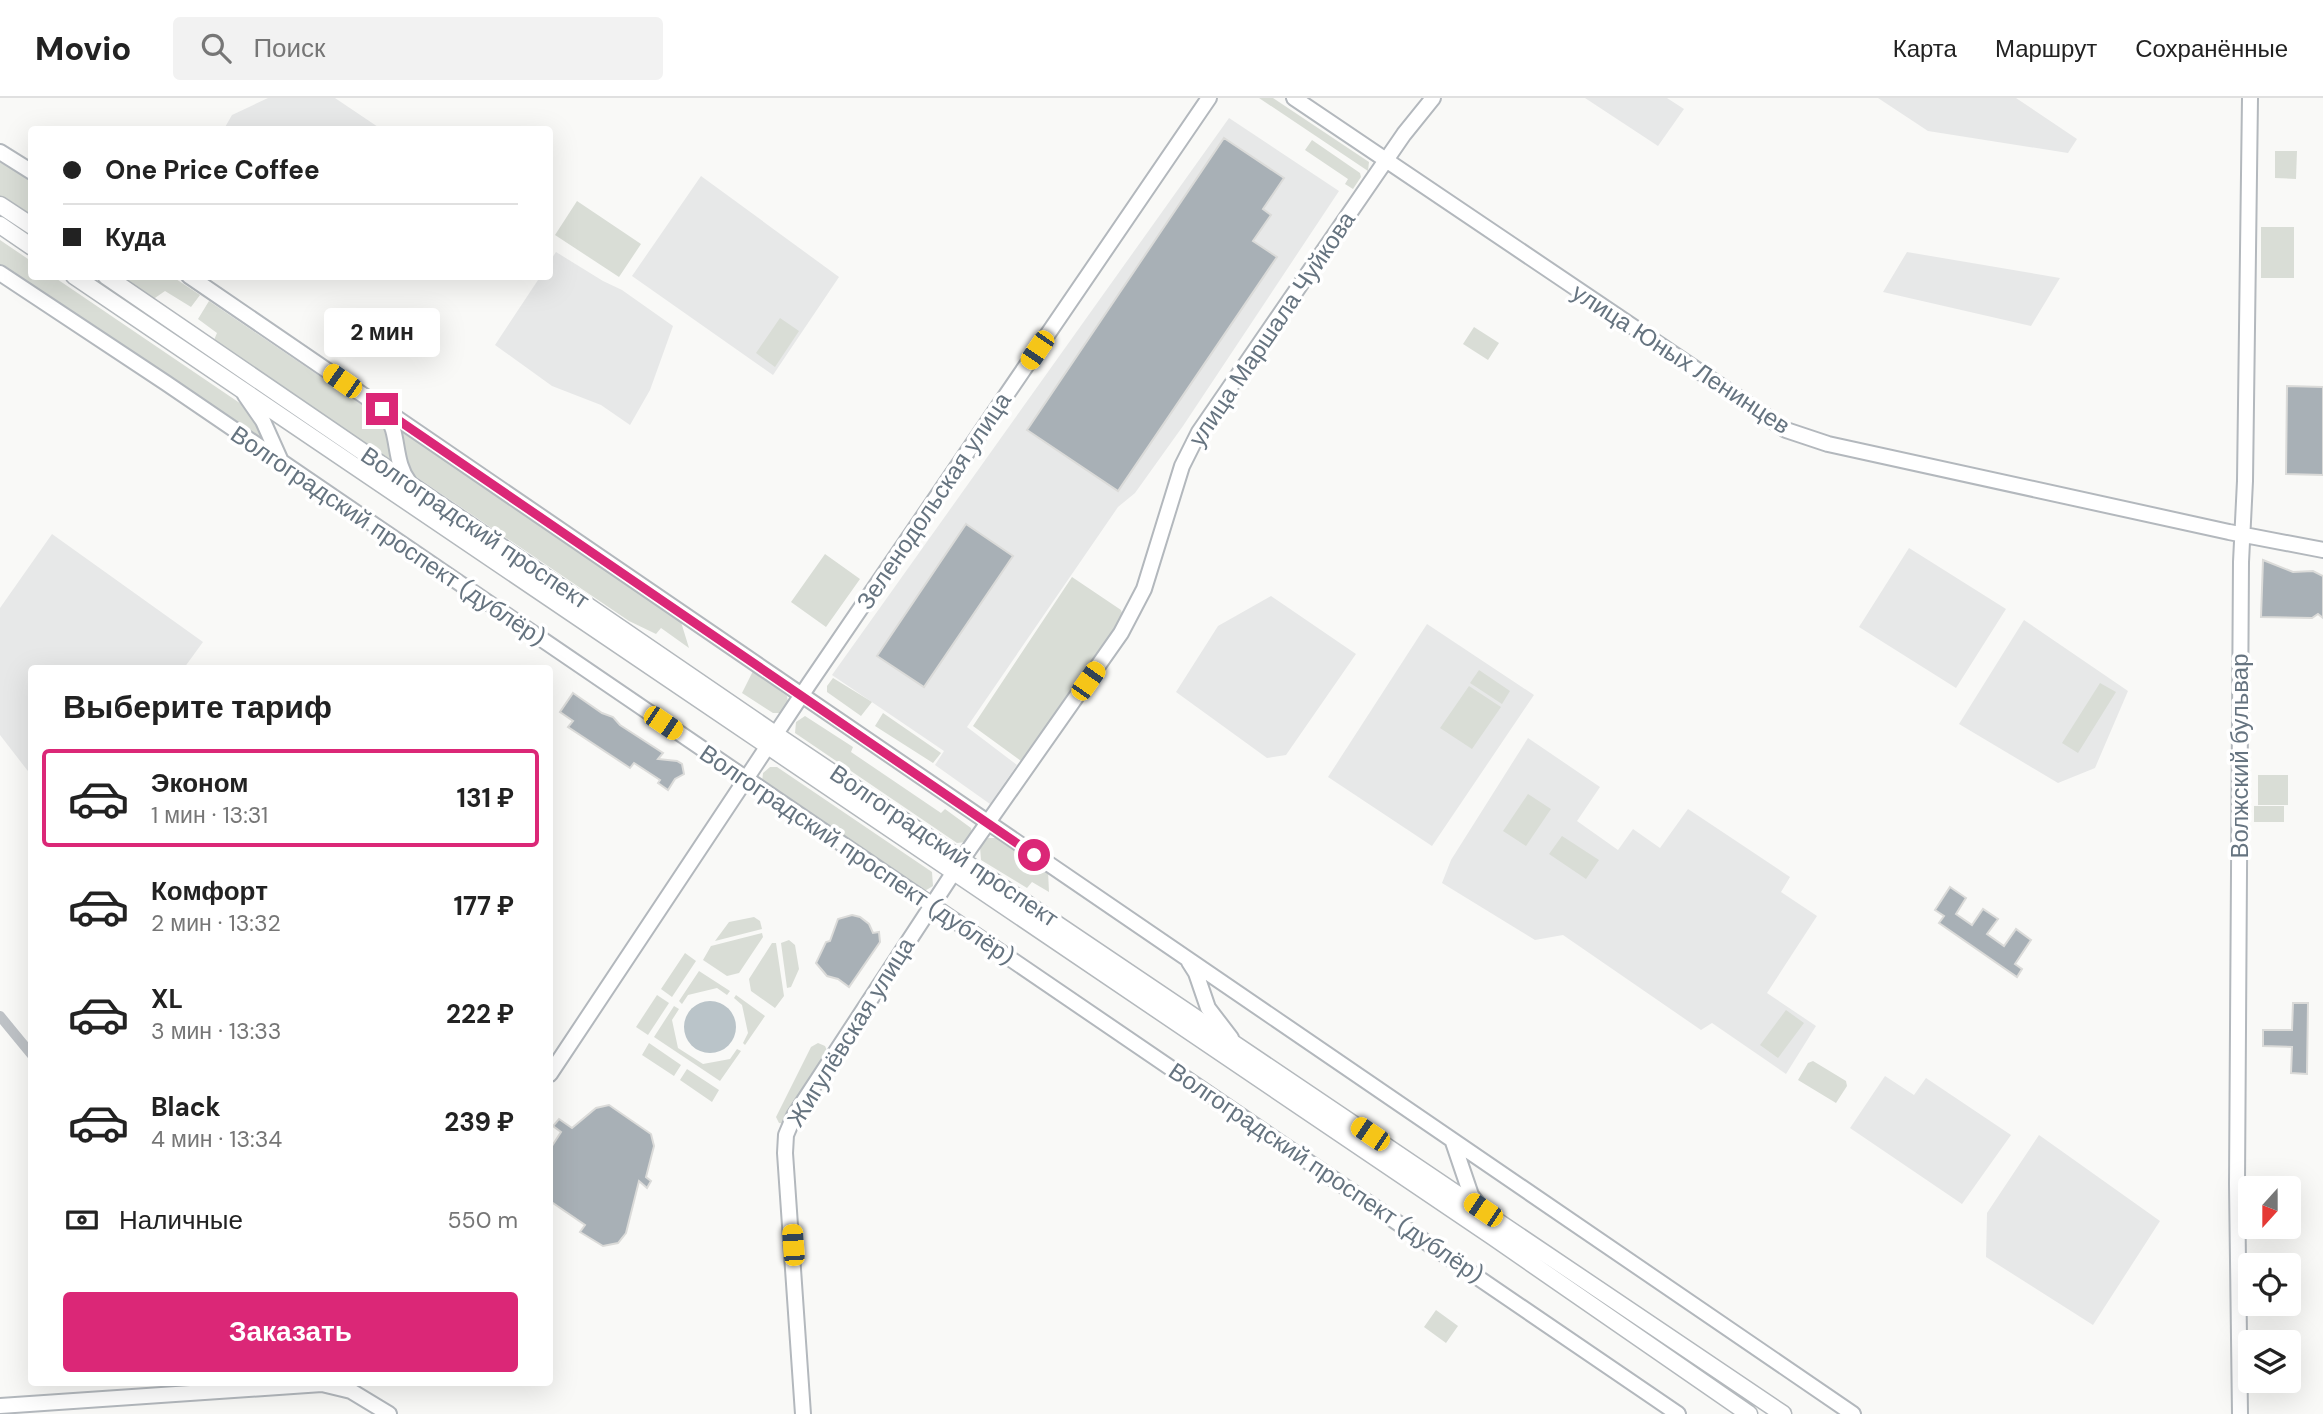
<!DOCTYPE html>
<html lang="ru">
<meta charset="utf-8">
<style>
body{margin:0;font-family:"DM Sans",sans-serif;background:#f2f2f2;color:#222;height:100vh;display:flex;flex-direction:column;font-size:26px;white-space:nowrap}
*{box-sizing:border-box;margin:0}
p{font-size:23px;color:#767676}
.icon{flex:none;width:38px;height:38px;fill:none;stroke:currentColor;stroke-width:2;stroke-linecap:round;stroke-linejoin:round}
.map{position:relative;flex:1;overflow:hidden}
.sheet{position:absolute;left:28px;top:567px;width:525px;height:721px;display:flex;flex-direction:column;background:#fff;border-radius:7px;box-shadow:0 7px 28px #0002}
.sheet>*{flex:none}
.hud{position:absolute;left:28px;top:28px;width:525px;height:154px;border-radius:7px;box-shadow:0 7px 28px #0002;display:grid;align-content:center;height:154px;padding:0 35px;background:#fff}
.needle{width:46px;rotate:201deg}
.buttons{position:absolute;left:2238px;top:1078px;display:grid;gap:14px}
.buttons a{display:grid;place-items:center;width:63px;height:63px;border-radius:7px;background:#fff;box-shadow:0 7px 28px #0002;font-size:35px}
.end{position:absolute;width:32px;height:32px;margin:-16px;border:9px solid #db2777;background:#fff;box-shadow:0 0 0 4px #fff}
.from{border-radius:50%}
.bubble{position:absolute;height:49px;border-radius:7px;background:#fff;box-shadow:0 7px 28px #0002;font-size:23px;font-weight:700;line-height:49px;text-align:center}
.car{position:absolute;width:21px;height:42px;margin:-21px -10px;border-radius:9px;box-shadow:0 0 5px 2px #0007;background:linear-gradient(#f5c518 24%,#345 0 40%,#f5c518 0 76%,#345 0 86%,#f5c518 0)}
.hud b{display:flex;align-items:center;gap:24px;height:66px;font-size:26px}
.hud b+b{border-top:2px solid #e0e0e0}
.hud i{width:18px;height:18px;background:#222}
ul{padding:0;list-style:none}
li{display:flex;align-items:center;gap:21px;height:98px;margin:0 14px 10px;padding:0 21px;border:4px solid transparent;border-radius:7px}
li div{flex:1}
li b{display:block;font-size:26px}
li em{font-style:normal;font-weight:700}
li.active{border-color:#db2777}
li>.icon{width:63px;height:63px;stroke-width:1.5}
h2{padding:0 35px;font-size:32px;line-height:84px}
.pay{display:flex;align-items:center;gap:18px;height:77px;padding:0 35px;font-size:26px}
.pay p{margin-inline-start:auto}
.primary-button{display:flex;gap:14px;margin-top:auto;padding:14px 35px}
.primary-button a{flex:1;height:80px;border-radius:7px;background:#db2777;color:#fff;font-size:28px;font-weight:700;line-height:80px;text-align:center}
header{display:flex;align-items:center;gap:42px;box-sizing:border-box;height:98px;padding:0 35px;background:#fff;border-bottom:2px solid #e0e0e0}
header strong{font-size:33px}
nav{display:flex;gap:38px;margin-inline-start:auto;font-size:24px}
.search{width:490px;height:63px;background:#f2f2f2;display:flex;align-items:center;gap:18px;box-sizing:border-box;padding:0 24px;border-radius:7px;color:#767676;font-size:26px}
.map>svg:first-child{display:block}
.built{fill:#e7e8e8}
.green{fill:#d9ddd6}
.water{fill:#bac4c9}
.building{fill:#a8b0b6;stroke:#dbdbd9;stroke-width:2}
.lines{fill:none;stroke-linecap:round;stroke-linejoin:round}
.secondary-casing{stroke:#b3b8bd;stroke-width:18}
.primary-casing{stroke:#b4b9bd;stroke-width:19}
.street{stroke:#bec2c6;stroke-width:10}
.secondary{stroke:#fff;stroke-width:14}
.primary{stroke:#fff;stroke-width:16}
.route{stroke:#db2777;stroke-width:9}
.labels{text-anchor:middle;stroke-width:7;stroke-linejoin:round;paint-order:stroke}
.street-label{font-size:24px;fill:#667480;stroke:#fff}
</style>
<header>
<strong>Movio</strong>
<div class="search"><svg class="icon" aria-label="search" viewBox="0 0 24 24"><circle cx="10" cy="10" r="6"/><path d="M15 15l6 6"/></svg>Поиск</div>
<nav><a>Карта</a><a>Маршрут</a><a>Сохранённые</a></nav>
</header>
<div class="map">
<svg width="2323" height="1316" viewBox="0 0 2323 1316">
<rect width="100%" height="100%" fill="#f9f9f7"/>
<!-- built -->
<path class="built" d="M268,0H335L381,31H224L232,17Z
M1585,0H1667L1684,11L1658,48Z
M1878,0H2016L2077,41L2068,55L1928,33Z
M1229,20L1339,93L1183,328L1135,395L1118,409L967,629L1017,667L990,706L935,667L944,653L832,577Z
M701,78L839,179L773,277L632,178Z
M556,154L603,183L622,192L673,228L650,292L630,327L601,307L552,288L495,247L540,179L550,178V163Z
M1907,154L2060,180L2031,228L1883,194Z
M52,436L203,544L184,570H32L31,677L0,637V510Z
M1909,450L2006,511L1956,590L1859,529Z
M1271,498L1356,556L1286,657L1267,660L1176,594L1218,528Z
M2024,522L2128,593L2095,670L2058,685L1959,626Z
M1427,526L1534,597L1432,748L1328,679Z
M1528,640L1600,689L1577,723L1618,752L1633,731L1660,750L1688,711L1790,779L1781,794L1817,818L1767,895L1816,928L1786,976L1712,925L1701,932L1563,837L1535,842L1442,785L1451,762Z
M1885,978L1914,997L1926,980L2011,1037L1962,1106L1850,1030Z
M2039,1037L2160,1123L2093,1227L1986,1159L1987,1115Z"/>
<!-- green -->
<path class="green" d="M1259,0H1273L1369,64L1368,73Z
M1312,42L1360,75L1361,79L1353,91L1345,86L1348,81L1305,52Z
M2275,53H2297L2296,81L2275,80Z
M0,61L31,82V120L0,98Z
M577,103L641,146L619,179L555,137Z
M2261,129H2294V180H2261Z
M0,142L31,163L32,178L54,179L250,312L266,350L0,172Z
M118,179H173L200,197L191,209L165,193L152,202Z
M209,203L384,322L393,365L214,242L217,235L198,221Z
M780,220L799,233L775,269L756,255Z
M1474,229L1499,245L1488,262L1463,246Z
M398,331L681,524L689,550L661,530L656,536L629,523L409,374Z
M825,456L860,481L826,529L791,504Z
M1072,479L1121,512L1123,518L1025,663H1021L973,628Z
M1479,572L1510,593L1502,606L1470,585Z
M753,573L787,598L788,604L780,615H773L742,595Z
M833,580L872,604L861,618L827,594V588Z
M2100,585L2116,594L2078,655L2062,645Z
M1469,588L1501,609L1472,651L1440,630Z
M883,615L941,655L933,665L875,628Z
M805,618L853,649L851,654L941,715L945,711L971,730L972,736L966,744L957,745L795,635L796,624Z
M770,669H777L932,774L933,788L923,794L762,684L763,675Z
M2258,677H2288V707H2258Z
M1528,696L1551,711L1526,748L1503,733Z
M2254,708H2284V724H2254Z
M1562,738L1599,762L1586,781L1549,756Z
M988,740H997L1048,773L1049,794L1032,784L1027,790L981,762L980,749Z
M754,819L760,823L762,831L715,843L729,824Z
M762,835L763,839L739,875L727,878L703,862L711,848Z
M789,842L795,847L799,871L791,889L787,890L781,845Z
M772,845H776L784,898L775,910L751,893L749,881Z
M685,855L696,863L672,899L661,891Z
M699,873L730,893L727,897L717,890L688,897L682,906L679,903Z
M657,897L669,905L648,937L636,929Z
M736,897L765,918L745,947L743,945L748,935L742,907L734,900Z
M674,908L679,911L672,922L678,950L703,966L730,961L737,951L741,953L720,983L654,939Z
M1786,912L1804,925L1778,960L1760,947Z
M649,945L681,967L674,978L642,957Z
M818,945L825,948L829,957L785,1026L779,1025L776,1019L811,949Z
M1813,963L1846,983L1847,988L1836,1005L1798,982L1808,965Z
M687,971L719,992L712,1004L680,982Z
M1436,1212L1458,1228L1446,1245L1424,1229Z"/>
<!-- water -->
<path class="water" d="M684 929a26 26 0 1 1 52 0a26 26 0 1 1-52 0Z"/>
<!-- building -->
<path class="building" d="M1224,40L1284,80L1263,111L1271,117L1253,143L1277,159L1118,393L1027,332Z
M2287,288L2323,289V377L2286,376Z
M966,426L1013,458L924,589L877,558Z
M2263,462L2293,474L2313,473L2323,478V520L2318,516L2312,520L2261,519Z
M573,595L602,615L613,619L620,627L663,655L658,661L677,663L682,666L684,676L675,681L668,692L658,685L660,682L634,665L630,670L568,629L573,623L560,614Z
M1950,789L1966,800L1956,816L1972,827L1983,811L1998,821L1987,836L2004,848L2016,831L2031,842L2015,866L2022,871L2017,879L1939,825L1944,818L1935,812Z
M852,817L860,819L869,826L873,835L879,834L880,844L849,889L838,881L827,878L816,865L826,844L830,843L838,821Z
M2293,905H2308L2307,976L2291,975L2292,949L2263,948V932H2292Z
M609,1007L651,1036L654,1048L646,1079L651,1083L647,1090L639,1083L626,1135L618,1145L603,1148L580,1134L585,1127L550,1103V1051L561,1034L553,1028L559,1021L572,1030L596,1010Z"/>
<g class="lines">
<!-- secondary casing -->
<g class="secondary-casing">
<path id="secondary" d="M1294,0L1786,332L1828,346L2229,434L2323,452
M0,54L32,74
M0,175L166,285L1678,1316
M189,178L1853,1316
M245,297L263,323L280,361
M386,316C400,337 393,363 409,384
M1189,864L1196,875L1208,910L1231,940
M550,976L809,586L1209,0
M1453,1044L1471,1097L1482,1111
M0,1308L322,1286L351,1293L389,1316
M803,1316L785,1055L786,1037L794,1018L963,760L1121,535L1144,491L1182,368L1199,334L1404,36L1433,0
M2240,1316L2237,1086L2241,464L2245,383L2250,0"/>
</g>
<!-- primary casing -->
<g class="primary-casing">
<path id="primary" d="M0,107L32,128
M0,127L32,149
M74,178L1493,1139L1749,1316
M106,178L775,636L1783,1316"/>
</g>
<!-- street -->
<path class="street" d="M0,918L32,957"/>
<!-- secondary -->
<use href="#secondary" class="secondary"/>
<!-- primary -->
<use href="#primary" class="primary"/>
</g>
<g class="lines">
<!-- route -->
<path class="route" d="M382,311L1034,757"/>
</g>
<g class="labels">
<!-- street labels -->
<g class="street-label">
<text transform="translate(1272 231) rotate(-56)" y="8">улица Маршала Чуйкова</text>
<text transform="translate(1681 261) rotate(33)" y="8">улица Юных Ленинцев</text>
<text transform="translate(934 403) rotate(-56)" y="8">Зеленодольская улица</text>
<text transform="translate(475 430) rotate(34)" y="8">Волгоградский проспект</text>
<text transform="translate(388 438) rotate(34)" y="8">Волгоградский проспект (дублёр)</text>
<text transform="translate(2240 658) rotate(-90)" y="8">Волжский бульвар</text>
<text transform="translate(944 748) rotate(34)" y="8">Волгоградский проспект</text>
<text transform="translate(857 757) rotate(34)" y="8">Волгоградский проспект (дублёр)</text>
<text transform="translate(851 934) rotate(-58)" y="8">Жигулёвская улица</text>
<text transform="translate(1326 1075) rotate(34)" y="8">Волгоградский проспект (дублёр)</text>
</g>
</g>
</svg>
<div class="buttons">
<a><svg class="needle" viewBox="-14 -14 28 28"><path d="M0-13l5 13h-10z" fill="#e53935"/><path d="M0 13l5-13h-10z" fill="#767676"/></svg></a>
<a><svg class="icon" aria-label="locate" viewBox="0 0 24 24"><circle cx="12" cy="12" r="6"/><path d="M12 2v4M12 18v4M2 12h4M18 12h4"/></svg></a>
<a><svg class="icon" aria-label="layers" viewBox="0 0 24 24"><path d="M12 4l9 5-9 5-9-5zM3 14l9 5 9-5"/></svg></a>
</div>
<i class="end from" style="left:1034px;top:757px"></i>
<i class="end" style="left:382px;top:311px"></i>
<div class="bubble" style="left:324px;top:210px;width:116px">2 мин</div>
<i class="car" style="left:1037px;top:252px;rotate:214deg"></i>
<i class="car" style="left:342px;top:283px;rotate:305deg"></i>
<i class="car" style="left:1088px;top:583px;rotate:35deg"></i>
<i class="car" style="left:663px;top:625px;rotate:124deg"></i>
<i class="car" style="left:1370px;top:1036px;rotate:304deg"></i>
<i class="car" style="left:1483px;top:1112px;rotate:304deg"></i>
<i class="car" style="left:793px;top:1147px;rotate:356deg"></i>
<div class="hud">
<b><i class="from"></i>One Price Coffee</b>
<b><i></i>Куда</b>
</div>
<section class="sheet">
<h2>Выберите тариф</h2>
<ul>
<li class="active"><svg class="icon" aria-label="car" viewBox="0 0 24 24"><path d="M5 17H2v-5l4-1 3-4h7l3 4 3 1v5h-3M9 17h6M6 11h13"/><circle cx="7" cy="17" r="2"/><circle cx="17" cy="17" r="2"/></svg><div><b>Эконом</b><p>1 мин · 13:31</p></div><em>131 ₽</em></li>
<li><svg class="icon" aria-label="car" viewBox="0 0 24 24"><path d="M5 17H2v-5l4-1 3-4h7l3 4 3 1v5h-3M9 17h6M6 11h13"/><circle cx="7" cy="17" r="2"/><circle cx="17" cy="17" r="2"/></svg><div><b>Комфорт</b><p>2 мин · 13:32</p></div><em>177 ₽</em></li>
<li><svg class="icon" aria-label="car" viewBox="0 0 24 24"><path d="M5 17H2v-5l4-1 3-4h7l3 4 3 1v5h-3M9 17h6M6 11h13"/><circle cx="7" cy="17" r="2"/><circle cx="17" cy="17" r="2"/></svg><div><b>XL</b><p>3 мин · 13:33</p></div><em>222 ₽</em></li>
<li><svg class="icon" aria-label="car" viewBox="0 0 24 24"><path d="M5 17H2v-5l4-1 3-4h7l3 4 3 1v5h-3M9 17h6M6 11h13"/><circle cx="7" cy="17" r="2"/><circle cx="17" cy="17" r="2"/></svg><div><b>Black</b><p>4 мин · 13:34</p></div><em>239 ₽</em></li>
</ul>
<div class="pay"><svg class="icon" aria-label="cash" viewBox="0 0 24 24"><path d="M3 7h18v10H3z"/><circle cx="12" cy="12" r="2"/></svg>Наличные<p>550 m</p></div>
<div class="primary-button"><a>Заказать</a></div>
</section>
</div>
